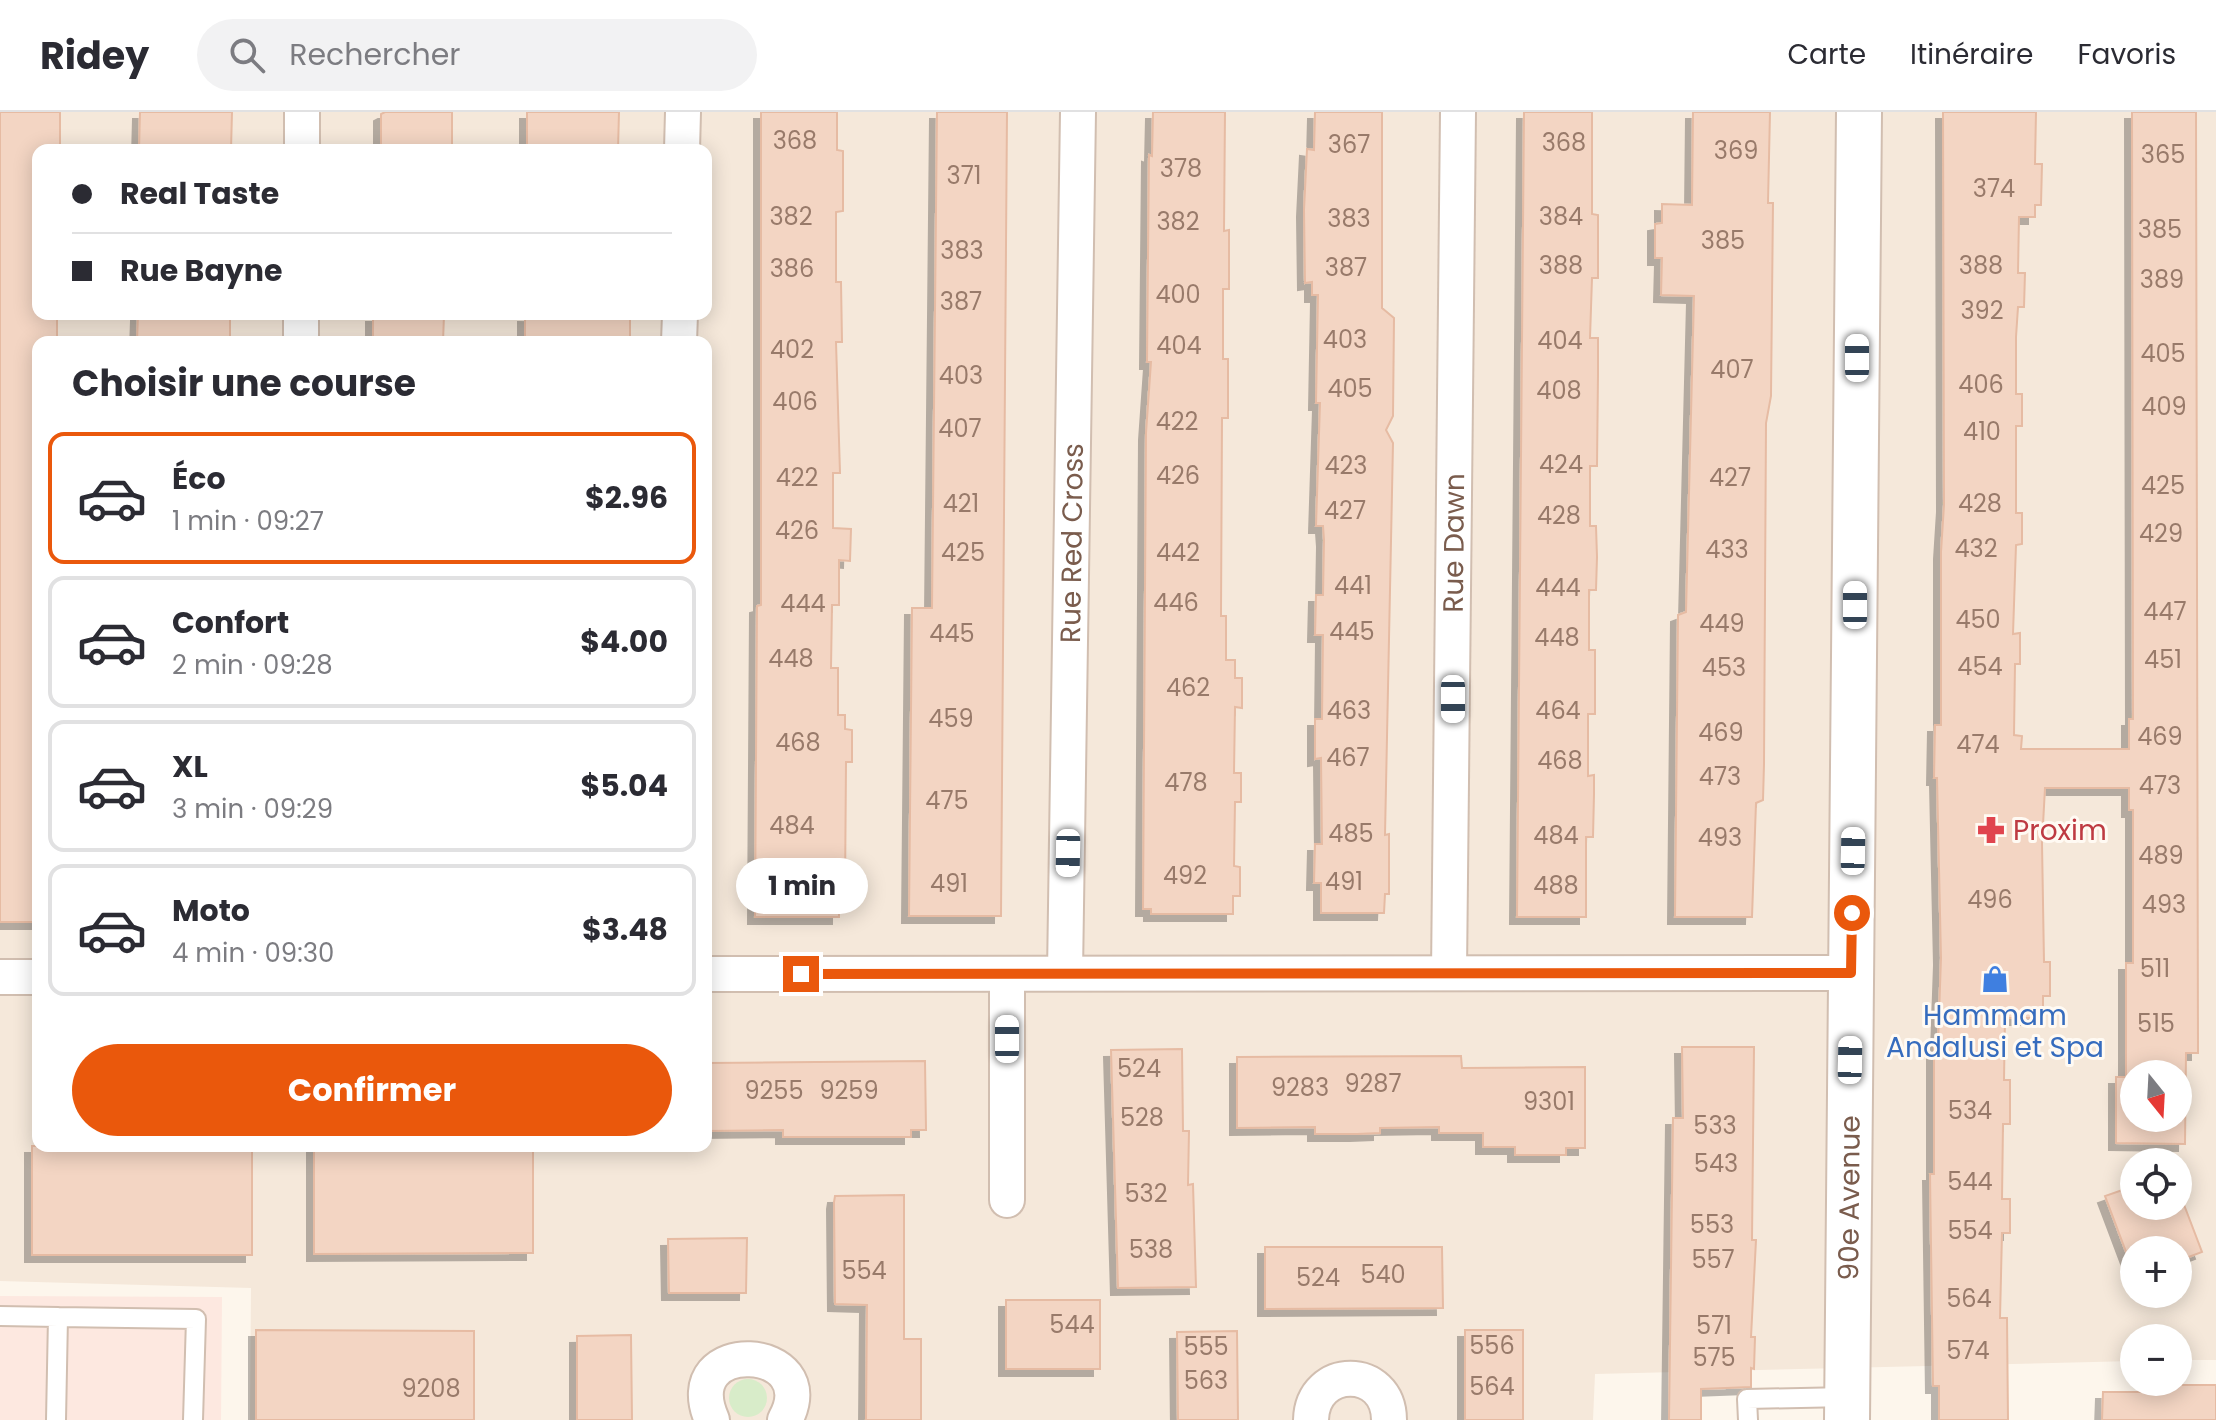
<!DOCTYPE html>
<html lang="fr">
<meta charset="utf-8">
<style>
body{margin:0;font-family:Poppins,sans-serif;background:#f2f2f3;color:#2b2b33;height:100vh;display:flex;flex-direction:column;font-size:30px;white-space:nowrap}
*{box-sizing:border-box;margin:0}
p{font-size:26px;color:#7c7c81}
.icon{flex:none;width:44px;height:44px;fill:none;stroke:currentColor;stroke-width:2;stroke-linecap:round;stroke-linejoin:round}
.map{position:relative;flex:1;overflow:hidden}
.sheet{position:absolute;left:32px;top:224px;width:680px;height:816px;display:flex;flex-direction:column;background:#fff;border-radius:16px;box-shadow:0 4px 20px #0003}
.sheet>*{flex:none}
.hud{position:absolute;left:32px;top:32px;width:680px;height:176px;border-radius:16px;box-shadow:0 4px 20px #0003;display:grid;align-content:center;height:176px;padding:0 40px;background:#fff}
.needle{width:52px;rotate:162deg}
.tools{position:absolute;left:2120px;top:948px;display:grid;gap:16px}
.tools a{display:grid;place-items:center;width:72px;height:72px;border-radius:50%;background:#fff;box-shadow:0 4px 20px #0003;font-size:40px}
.end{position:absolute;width:36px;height:36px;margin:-18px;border:10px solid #ea580c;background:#fff;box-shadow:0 0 0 4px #fff}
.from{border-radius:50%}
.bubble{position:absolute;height:56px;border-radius:28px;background:#fff;box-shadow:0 4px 20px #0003;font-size:26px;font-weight:700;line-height:56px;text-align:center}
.car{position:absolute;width:24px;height:48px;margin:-24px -12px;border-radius:10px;box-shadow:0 0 6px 2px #0007;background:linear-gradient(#fff 24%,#345 0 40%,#fff 0 76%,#345 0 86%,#fff 0)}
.hud b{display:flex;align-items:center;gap:28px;height:76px;font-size:30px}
.hud b+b{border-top:2px solid #e1e1e2}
.hud i{width:20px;height:20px;background:#2b2b33}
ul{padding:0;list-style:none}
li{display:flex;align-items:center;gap:24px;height:132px;margin:0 16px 12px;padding:0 24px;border:4px solid #e1e1e2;border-radius:16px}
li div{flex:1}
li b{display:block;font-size:30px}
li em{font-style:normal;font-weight:700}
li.on{border-color:#ea580c}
li>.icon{width:72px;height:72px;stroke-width:1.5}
h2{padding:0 40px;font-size:36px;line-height:96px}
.cta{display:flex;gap:16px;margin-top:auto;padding:16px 40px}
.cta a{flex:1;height:92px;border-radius:48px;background:#ea580c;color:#fff;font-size:32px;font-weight:700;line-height:92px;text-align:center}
header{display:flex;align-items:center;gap:48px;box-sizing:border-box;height:112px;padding:0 40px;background:#fff;border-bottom:2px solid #e1e1e2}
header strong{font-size:38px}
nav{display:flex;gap:44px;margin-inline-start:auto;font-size:28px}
.search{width:560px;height:72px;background:#f2f2f3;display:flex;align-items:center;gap:20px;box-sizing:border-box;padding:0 28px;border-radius:44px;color:#7c7c81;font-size:30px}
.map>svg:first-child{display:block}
.residential{fill:#f5e8da;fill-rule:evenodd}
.commercial{fill:#fde8e0}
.green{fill:#d8ecc9}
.building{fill:#f3d5c3;stroke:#e6bba3;stroke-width:2;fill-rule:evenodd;filter:url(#shadow)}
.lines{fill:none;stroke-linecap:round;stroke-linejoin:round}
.service-casing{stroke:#d1beb0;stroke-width:22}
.minor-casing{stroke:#d1beb0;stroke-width:38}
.tertiary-casing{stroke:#d1beb0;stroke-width:48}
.service{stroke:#fff;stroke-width:18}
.minor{stroke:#fff;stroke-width:34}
.tertiary{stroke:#fff;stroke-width:44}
.route{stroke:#ea580c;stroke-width:10}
.labels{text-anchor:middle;stroke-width:6;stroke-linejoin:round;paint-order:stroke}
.number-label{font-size:24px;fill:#987a6a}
.street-label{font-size:28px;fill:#7a5c4d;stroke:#fffaf3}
.health-label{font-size:28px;fill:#be3a42;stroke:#fffaf3;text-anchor:start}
.shop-label{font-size:28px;fill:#366cbe;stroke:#fffaf3}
</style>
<header>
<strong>Ridey</strong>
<div class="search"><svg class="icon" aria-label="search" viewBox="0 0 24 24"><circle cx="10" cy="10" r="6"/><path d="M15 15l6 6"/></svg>Rechercher</div>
<nav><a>Carte</a><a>Itinéraire</a><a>Favoris</a></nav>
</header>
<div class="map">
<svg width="2216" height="1308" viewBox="0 0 2216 1308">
<defs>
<filter id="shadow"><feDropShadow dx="-7" dy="7" stdDeviation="0" flood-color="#0004"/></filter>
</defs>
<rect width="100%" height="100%" fill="#fdf6ec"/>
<!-- residential -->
<path class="residential" d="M0,0H2216V1248H2178V1226H2134V1249L1595,1262L1593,1308H250L251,1176L0,1169ZM38,38H706V202H38ZM38,230H706V1034H38ZM2134,962H2178V1006H2134ZM2134,1050H2178V1094H2134ZM2134,1138H2178V1182H2134Z"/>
<!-- commercial -->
<path class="commercial" d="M0,1184L222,1185L221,1308H0Z"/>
<!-- green -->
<path class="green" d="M729 1286a19 19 0 1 1 38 0a19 19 0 1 1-38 0Z"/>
<!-- building -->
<path class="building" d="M0,0H60V38H38V202H57V230H38V810H0Z
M140,0H232L231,38H139Z
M385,0H452V38H381V2Z
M527,0H619L618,38H527Z
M761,0H837V38L843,39V99L836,100V170H841L842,230H836L840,361H833V416L851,417L850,449L839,448V493H832L831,556H838V603H845V617L852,618V650H846L845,780H839V805H755L757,494L761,493Z
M937,0H1007L1001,804H909L912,496H932Z
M1153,0H1225L1224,119L1229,118V177H1223V247H1228V306H1222L1221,504H1226V548H1235V566H1242V596L1235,595L1234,661H1241V690H1235L1234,754L1240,755V784H1233V802H1151V797H1143L1146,321L1151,250H1147L1149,43L1152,44Z
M1315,0H1382V196L1394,206L1393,304L1386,318L1393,331L1385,723L1389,722V782H1385L1384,801H1321V771H1314L1315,732H1322L1321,646L1315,647V607H1322L1323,523H1315L1316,483H1323L1324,428L1323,414H1316L1320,291H1316L1318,183H1312V170L1305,171L1304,98L1307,37L1314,38Z
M1524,0H1592V102L1598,103V166H1592L1590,226H1598V262L1597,354H1590V414H1596L1597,445L1596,478H1589V538H1595V602H1588V664L1594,663V682L1593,725H1586V805H1517Z
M1693,0H1770L1768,91H1773L1771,284L1766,311L1764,652L1763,688L1756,691L1752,805H1675L1678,503L1686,500L1694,184L1661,183L1662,146H1655V112L1662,111V92L1692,93Z
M1943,0H2036L2035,52H2042L2041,93H2035V105H2019L2018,161H2025L2024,195H2018L2016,225V282H2022V314H2016V401H2022V432L2016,433L2013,522L2020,521V552H2015L2014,623L2022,624L2021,637H2129V607H2133L2132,0H2196L2198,941H2186L2185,1032L2116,1031V965H2126V851H2133V698H2129V676H2045L2042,731L2044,850H2050V884H2043V906H2005L2004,968H2010V1012H2003L2002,1087H2010V1121H2002L2000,1206H2007L2008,1308H1939V1274H1933L1930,1062H1934V932H1938L1941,846L1937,666H1934L1935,613H1941V440L1944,393ZM2134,962H2178V1006H2134Z
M138,202H230V230H137Z
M373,203H444L443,230H373Z
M525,203L630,205V230H525Z
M1682,935H1754L1752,1128H1756L1751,1225H1755L1754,1257L1751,1256V1275L1701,1277V1308H1669L1673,1006H1683Z
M1182,937L1183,1019H1189L1188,1073L1193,1072L1196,1175L1118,1176L1111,938Z
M1461,944L1462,956L1585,955V1036H1566V1043H1515V1035H1483V1021H1439V1015L1380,1016V1021L1357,1022H1315V1015L1237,1016V945Z
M925,949L926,1018H911V1025H783V1018L706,1019V951Z
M32,1034H252V1143H32Z
M314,1034H533V1141L314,1142Z
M2134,1074V1094H2178V1077L2202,1140L2178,1149V1138H2134V1161L2105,1084Z
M904,1083V1227H921V1308H866L867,1193L835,1192L834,1090L835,1084Z
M747,1126L746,1181H669L668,1127Z
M1265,1135H1442L1443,1196L1265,1197Z
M1006,1188H1100V1257H1006Z
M256,1218L474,1219V1308H256Z
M1465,1218H1523V1308H1465Z
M1237,1219L1238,1308H1178L1177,1220Z
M631,1223L632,1308H577V1224Z
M2156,1273H2216V1308H2102L2103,1280H2156Z"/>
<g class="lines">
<!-- service casing -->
<g class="service-casing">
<path id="service" d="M0,1204L58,1205L56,1308
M58,1205L196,1207L193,1308
M1748,1308L1747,1287L1847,1285"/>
</g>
<!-- minor casing -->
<g class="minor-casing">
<g id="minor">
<path d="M302,38V0"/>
<path d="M682,38L683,0"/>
<path d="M301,230V202"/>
<path d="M679,230L680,202"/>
<path id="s1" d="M1065,861L1078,0"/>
<path id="s2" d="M1449,861L1458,0"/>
<path d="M706,862L1851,861"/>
<path d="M1007,863V1088"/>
<path d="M0,865H38"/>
<path d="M712,1308C674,1222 827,1232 785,1308"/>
<path d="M1311,1308C1312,1253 1389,1253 1389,1308"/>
</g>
</g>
<!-- tertiary casing -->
<g class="tertiary-casing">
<g id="tertiary">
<path id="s3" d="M1847,1308L1859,0"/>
</g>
</g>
<!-- service -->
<use href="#service" class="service"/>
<!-- minor -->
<use href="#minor" class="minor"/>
<!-- tertiary -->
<use href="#tertiary" class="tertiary"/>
</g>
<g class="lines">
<!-- route -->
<path class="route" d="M801,862L1851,861L1852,801"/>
</g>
<!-- icons -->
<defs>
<g id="pharmacy-bare" transform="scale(2.16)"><path d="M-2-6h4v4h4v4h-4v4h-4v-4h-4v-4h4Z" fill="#e0444e" stroke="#fffaf3" stroke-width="2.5" paint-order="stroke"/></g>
<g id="shop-bare" transform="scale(2.16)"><path d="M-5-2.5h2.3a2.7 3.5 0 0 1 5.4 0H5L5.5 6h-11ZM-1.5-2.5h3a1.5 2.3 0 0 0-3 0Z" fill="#3f7fe0" stroke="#fffaf3" stroke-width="2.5" paint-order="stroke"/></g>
</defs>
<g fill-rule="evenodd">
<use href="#pharmacy-bare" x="1991" y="718"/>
<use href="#shop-bare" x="1995" y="867"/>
</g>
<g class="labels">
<!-- number labels -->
<g class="number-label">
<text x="795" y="37">368</text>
<text x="1564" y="39">368</text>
<text x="1349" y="41">367</text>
<text x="1736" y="47">369</text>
<text x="2163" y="51">365</text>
<text x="1181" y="65">378</text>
<text x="964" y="72">371</text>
<text x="1994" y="85">374</text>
<text x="791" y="113">382</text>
<text x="1561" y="113">384</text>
<text x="1349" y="115">383</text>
<text x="1178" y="118">382</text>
<text x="2160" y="126">385</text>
<text x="1723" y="137">385</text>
<text x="962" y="147">383</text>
<text x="1561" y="162">388</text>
<text x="1981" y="162">388</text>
<text x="1346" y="164">387</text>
<text x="792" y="165">386</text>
<text x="2162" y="176">389</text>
<text x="1178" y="191">400</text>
<text x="961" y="198">387</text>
<text x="1982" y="207">392</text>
<text x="1345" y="236">403</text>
<text x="1560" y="237">404</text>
<text x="1179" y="242">404</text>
<text x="792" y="246">402</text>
<text x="2163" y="250">405</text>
<text x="1732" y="266">407</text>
<text x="961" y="272">403</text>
<text x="1981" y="281">406</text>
<text x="1350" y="285">405</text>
<text x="1559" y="287">408</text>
<text x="795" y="298">406</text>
<text x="2164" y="303">409</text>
<text x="1177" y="318">422</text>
<text x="960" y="325">407</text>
<text x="1982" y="328">410</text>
<text x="1561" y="361">424</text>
<text x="1346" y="362">423</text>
<text x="1178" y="372">426</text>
<text x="797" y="374">422</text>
<text x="1730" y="374">427</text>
<text x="2163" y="382">425</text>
<text x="961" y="400">421</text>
<text x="1980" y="400">428</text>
<text x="1345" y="407">427</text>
<text x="1559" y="412">428</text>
<text x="797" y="427">426</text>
<text x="2161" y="430">429</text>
<text x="1976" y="445">432</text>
<text x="1727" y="446">433</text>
<text x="963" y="449">425</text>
<text x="1178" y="449">442</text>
<text x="1353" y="482">441</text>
<text x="1558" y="484">444</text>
<text x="1176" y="499">446</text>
<text x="803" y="500">444</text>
<text x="2165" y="508">447</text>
<text x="1978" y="516">450</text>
<text x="1722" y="520">449</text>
<text x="1352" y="528">445</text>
<text x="952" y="530">445</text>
<text x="1557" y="534">448</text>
<text x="791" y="555">448</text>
<text x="2163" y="556">451</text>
<text x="1980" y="563">454</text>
<text x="1724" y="564">453</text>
<text x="1188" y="584">462</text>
<text x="1349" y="607">463</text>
<text x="1558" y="607">464</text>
<text x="951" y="615">459</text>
<text x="1721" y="629">469</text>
<text x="2160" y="633">469</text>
<text x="798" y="639">468</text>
<text x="1978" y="641">474</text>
<text x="1348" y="654">467</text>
<text x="1560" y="657">468</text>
<text x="1720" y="673">473</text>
<text x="1186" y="679">478</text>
<text x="2160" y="682">473</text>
<text x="947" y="697">475</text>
<text x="792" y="722">484</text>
<text x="1351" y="730">485</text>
<text x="1556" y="732">484</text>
<text x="1720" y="734">493</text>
<text x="2161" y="752">489</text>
<text x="1185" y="772">492</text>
<text x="1344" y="778">491</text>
<text x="949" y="780">491</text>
<text x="1556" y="782">488</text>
<text x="1990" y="796">496</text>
<text x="2164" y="801">493</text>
<text x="2155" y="865">511</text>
<text x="2156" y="920">515</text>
<text x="1139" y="965">524</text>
<text x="1373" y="980">9287</text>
<text x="1300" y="984">9283</text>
<text x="774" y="987">9255</text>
<text x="849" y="987">9259</text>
<text x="1549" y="998">9301</text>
<text x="1970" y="1007">534</text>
<text x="1142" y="1014">528</text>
<text x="1715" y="1022">533</text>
<text x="1716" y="1060">543</text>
<text x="1970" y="1078">544</text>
<text x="1146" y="1090">532</text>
<text x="1712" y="1121">553</text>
<text x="1970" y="1127">554</text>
<text x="1151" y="1146">538</text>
<text x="1713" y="1156">557</text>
<text x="864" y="1167">554</text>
<text x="1383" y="1171">540</text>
<text x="1318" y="1174">524</text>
<text x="1969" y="1195">564</text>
<text x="1072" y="1221">544</text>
<text x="1714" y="1222">571</text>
<text x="1492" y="1242">556</text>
<text x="1206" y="1243">555</text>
<text x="1968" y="1247">574</text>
<text x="1714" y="1254">575</text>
<text x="1206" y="1277">563</text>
<text x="1492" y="1283">564</text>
<text x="431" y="1285">9208</text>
</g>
<!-- street labels -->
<g class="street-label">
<text dy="10" stroke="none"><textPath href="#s1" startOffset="430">Rue Red Cross</textPath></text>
<text dy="10" stroke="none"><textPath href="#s2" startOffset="430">Rue Dawn</textPath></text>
<text dy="10" stroke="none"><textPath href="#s3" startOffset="222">90e Avenue</textPath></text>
</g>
<!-- health labels -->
<g class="health-label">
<text x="2013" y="728">Proxim</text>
</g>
<!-- shop labels -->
<g class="shop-label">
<text x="1995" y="913">Hammam<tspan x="1995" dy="32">Andalusi et Spa</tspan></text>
</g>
</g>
</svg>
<div class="tools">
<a><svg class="needle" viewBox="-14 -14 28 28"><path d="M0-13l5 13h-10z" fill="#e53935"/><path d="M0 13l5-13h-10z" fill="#7c7c81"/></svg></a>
<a><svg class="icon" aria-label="locate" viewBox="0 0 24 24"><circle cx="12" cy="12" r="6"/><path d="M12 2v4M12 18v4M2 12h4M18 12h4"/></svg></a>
<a>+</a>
<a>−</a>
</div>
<i class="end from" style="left:1852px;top:801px"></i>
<i class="end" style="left:801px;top:862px"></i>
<div class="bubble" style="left:736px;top:746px;width:132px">1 min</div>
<i class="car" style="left:1857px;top:246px;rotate:0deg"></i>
<i class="car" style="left:1855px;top:493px;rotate:0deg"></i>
<i class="car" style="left:1453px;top:587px;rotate:180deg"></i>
<i class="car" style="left:1853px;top:739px;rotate:1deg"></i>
<i class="car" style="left:1068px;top:741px;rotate:181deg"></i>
<i class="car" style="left:1007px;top:927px;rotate:0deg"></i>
<i class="car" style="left:1850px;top:948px;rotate:1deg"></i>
<div class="hud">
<b><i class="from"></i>Real Taste</b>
<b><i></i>Rue Bayne</b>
</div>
<section class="sheet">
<h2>Choisir une course</h2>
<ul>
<li class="on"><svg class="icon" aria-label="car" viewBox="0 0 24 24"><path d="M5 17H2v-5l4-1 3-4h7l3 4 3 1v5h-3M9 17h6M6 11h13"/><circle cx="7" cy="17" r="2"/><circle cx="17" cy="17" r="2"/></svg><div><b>Éco</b><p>1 min · 09:27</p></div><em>$2.96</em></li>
<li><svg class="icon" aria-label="car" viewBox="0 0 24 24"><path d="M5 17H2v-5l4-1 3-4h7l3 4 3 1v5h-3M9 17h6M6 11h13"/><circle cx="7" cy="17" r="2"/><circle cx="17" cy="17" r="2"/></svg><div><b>Confort</b><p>2 min · 09:28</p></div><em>$4.00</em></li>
<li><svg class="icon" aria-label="car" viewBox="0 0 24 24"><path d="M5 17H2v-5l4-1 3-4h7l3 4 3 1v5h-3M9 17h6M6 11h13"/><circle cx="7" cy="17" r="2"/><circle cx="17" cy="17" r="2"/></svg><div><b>XL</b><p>3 min · 09:29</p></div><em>$5.04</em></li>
<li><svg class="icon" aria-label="car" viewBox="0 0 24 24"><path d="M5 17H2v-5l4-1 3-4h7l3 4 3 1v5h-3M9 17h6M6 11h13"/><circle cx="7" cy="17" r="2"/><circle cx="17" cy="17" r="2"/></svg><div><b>Moto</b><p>4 min · 09:30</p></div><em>$3.48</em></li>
</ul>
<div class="cta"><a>Confirmer</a></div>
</section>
</div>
